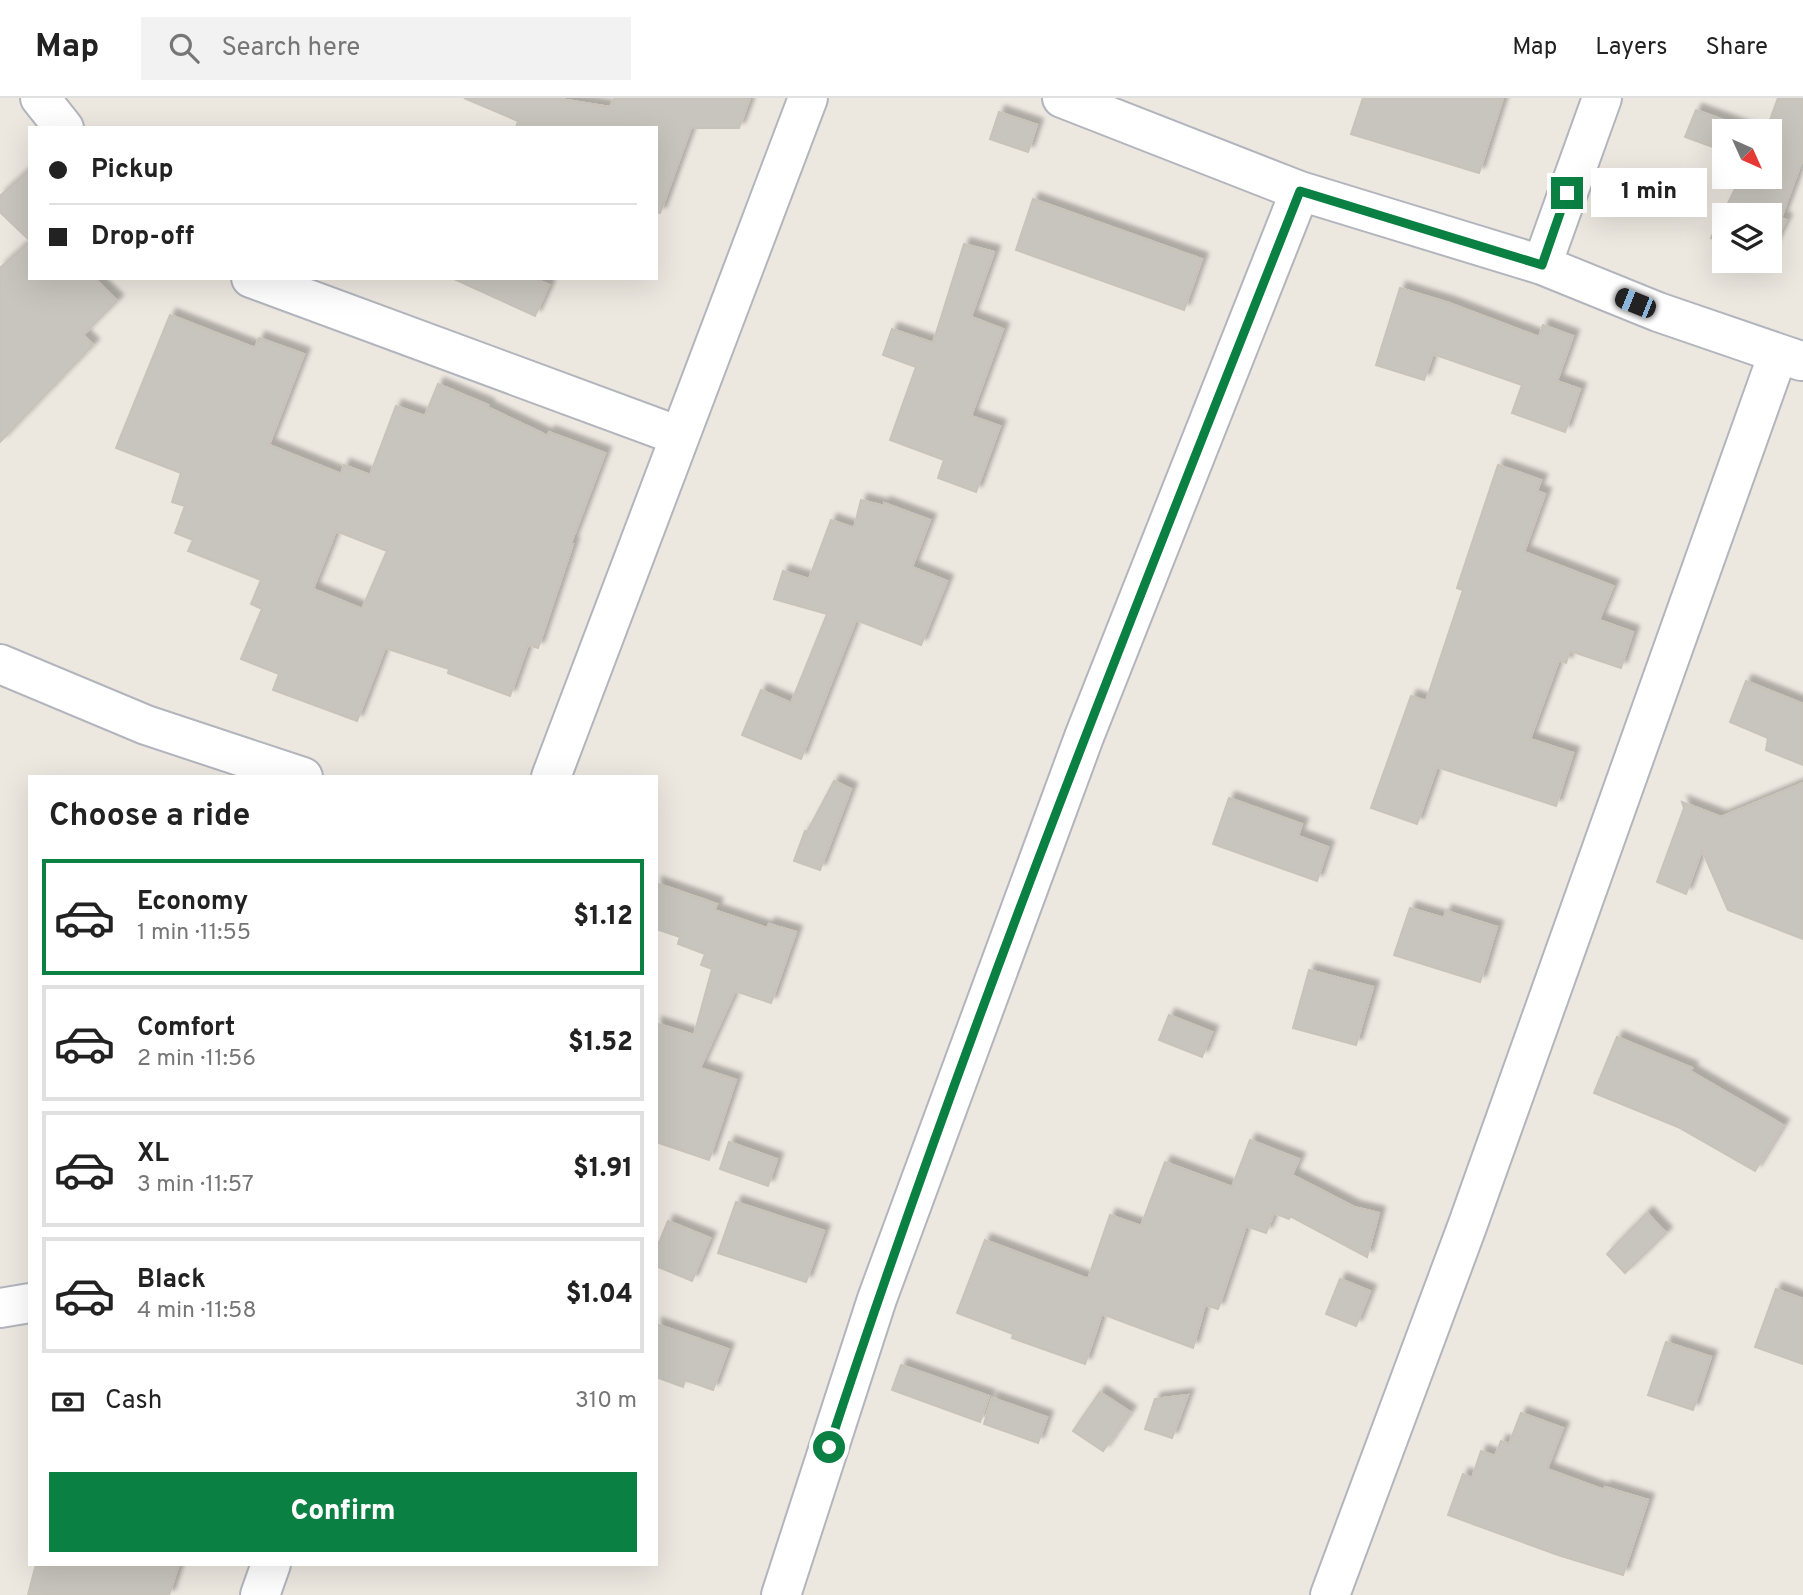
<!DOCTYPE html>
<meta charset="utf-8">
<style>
body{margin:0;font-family:Overpass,sans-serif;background:#f2f2f2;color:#222;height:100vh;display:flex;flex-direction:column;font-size:26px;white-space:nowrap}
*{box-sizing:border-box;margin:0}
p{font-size:23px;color:#767676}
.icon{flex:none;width:38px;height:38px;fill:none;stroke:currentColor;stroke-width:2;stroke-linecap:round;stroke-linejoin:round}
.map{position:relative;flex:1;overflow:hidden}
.side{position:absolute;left:28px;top:677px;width:630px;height:791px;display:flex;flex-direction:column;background:#fff;border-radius:0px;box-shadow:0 7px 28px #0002}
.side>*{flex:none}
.top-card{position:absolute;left:28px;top:28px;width:630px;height:154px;border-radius:0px;box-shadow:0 7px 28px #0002;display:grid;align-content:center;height:154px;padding:0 21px;background:#fff}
.needle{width:46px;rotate:135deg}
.controls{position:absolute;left:1712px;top:21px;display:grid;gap:14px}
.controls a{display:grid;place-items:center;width:70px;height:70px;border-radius:0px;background:#fff;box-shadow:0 7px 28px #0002;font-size:35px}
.end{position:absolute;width:32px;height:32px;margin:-16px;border:9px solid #0b8043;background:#fff;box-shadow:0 0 0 4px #fff}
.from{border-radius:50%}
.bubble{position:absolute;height:49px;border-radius:0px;background:#fff;box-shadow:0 7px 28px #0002;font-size:23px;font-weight:800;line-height:49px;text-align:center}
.car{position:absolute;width:21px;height:42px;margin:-21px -10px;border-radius:9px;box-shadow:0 0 5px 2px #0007;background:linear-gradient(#222 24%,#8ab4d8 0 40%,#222 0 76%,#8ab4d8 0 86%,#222 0)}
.top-card b{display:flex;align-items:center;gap:24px;height:66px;font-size:26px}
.top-card b+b{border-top:2px solid #e0e0e0}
.top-card i{width:18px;height:18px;background:#222}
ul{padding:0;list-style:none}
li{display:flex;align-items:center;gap:21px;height:116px;margin:0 14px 10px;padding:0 7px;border:4px solid #e0e0e0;border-radius:0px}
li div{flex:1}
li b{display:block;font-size:26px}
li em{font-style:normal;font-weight:800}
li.current{border-color:#0b8043}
li>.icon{width:63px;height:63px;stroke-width:1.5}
h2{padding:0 21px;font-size:32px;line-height:84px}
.pay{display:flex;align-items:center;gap:18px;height:77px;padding:0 21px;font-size:26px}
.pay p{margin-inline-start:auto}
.button{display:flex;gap:14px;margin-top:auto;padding:14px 21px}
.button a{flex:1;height:80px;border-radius:0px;background:#0b8043;color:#fff;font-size:28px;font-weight:800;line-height:80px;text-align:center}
header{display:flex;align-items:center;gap:42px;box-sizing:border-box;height:98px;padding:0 35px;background:#fff;border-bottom:2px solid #e0e0e0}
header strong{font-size:33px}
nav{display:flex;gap:38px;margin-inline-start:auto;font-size:24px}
.search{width:490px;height:63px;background:#f2f2f2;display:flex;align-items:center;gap:18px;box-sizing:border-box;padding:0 24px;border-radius:0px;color:#767676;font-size:26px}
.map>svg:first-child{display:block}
.building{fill:#c8c5be;stroke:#c8c3b9;stroke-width:2;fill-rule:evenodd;filter:url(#shadow)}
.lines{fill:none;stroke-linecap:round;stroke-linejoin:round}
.minor-casing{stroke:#b3b5be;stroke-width:42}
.minor{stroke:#fff;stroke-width:38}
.route{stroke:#0b8043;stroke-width:9}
</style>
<header>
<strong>Map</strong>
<div class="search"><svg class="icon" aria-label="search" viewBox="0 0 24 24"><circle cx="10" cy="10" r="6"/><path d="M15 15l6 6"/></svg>Search here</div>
<nav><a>Map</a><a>Layers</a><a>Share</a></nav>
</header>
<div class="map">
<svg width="1803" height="1497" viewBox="0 0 1803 1497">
<defs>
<filter id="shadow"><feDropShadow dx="6" dy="-6" stdDeviation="2" flood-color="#0004"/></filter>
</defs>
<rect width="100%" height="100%" fill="#ece7df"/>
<!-- building -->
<path class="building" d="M464,0H554L610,9L614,0H750L739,30H691L660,115L656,114V30H516L518,23Z
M1363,0H1503L1479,75L1351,36Z
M1778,0H1803V60L1781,120L1786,122L1769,156V117H1724V146L1711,140L1741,79H1769V33H1766Z
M1696,12L1753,33H1724V53L1685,39Z
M999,14L1037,27L1028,54L990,41Z
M30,71V143L0,114V98Z
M1033,101L1202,161L1184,212L1016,152Z
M30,143V180H94L117,203L83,237L93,247L0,344V170Z
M964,146L994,154L971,219L1003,231L971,318L1000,328L976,394L938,380L944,362L890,342L916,269L883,257L892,231L933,245Z
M452,180H533L549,187L535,218Z
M1400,190L1449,205L1539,239L1543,227L1573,238L1557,283L1580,291L1565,334L1512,315L1522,287L1433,256L1424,282L1376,267Z
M170,217L255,250L259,240L304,256L269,347L341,376L344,367L370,377L396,308L425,318L438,286L488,307L487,309L548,338L549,334L605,355L571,445L573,446L538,550L528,547L510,598L448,575L449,571L385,550L357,623L273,592L279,576L241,561L262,511L251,506L261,482L188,453L193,442L175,435L185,408L172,404L181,375L116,350ZM336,433L387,453L362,511L313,491Z
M1498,367L1541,382L1537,393L1545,396L1524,454L1613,488L1599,522L1633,534L1621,570L1570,553L1566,565L1559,562L1530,641L1573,655L1556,708L1437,669L1417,726L1371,710L1411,598L1426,603L1463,492L1457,490Z
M861,402L884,408V405L930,422L912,469L947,483L921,547L856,522L801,661L742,637L761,592L791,605L827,516L774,501L783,473L809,481L831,422L854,430Z
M1746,583L1803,606V667L1766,652L1768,640L1730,624Z
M834,683L851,691L820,772L794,763L805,733L807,734Z
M1803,685V841L1728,812L1702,752L1686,796L1657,784L1684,710L1682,704L1721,719Z
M1229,700L1302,726L1298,738L1328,749L1317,783L1213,746Z
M656,785L717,806L714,812L767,830L769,826L796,834L771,905L735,893L700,970L736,982L709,1062L656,1044V925L694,937L712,871L701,867L705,856L678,846L680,839L656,831Z
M1410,810L1444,820L1446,813L1497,829L1480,884L1394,857Z
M1309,872L1373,889L1356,947L1293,930Z
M1169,917L1212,934L1202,959L1159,942Z
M1617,939L1692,970L1690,973L1783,1027L1755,1073L1678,1029L1594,995Z
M1250,1042L1299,1061L1292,1077L1354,1109L1379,1115L1367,1159L1290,1118L1289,1121L1274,1115L1266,1135L1246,1128L1218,1211L1205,1207L1193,1250L1102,1216L1085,1266L1012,1240L1013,1236L957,1215L985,1142L1088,1181L1110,1117L1141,1128L1165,1064L1232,1089Z
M729,1044L777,1061L768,1088L720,1071Z
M736,1104L824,1133L806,1184L718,1155Z
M1647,1115L1666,1135L1625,1175L1607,1156Z
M668,1123L710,1140L692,1183L656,1168V1152Z
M1340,1181L1370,1193L1356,1228L1326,1216Z
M1776,1191L1803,1201V1266L1755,1249Z
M656,1226L728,1251L713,1292L685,1282L683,1289L656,1279Z
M1666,1244L1711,1259L1693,1312L1648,1297Z
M901,1267L989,1298L980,1324L892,1292Z
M1100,1294L1130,1314L1103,1353L1073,1333Z
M1188,1297L1172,1340L1145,1331L1155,1301Z
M992,1300L1047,1319L1038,1345L984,1326Z
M1521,1315L1563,1330L1547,1371L1604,1392L1605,1389L1648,1402L1623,1477L1558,1457L1448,1417L1463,1376L1472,1380L1481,1353L1495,1358L1501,1343L1509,1346Z
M36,1466H179L169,1497H28Z"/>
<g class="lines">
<!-- minor casing -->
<g class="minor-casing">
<path id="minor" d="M40,0L64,30
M1062,0L1300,93L1542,167L1658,214L1801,263
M1542,167L1602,0
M251,180L679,338
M0,566L146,627L303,679
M551,679L808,0
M0,1210L30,1205
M260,1497L271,1466
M781,1497L877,1201L1084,639L1300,93
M1330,1497L1468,1126L1778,256"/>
</g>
<!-- minor -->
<use href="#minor" class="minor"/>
</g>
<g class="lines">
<!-- route -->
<path class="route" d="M829,1349C968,924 1136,508 1300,93L1542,167L1567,95"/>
</g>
</svg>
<div class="controls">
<a><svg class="needle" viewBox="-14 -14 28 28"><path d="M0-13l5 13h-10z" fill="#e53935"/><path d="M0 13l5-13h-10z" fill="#767676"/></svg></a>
<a><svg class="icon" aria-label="layers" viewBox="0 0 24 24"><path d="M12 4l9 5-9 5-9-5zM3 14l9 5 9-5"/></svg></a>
</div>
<i class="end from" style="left:829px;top:1349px"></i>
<i class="end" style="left:1567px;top:95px"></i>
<div class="bubble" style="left:1591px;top:70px;width:116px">1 min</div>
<i class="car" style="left:1635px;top:205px;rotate:292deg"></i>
<div class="top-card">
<b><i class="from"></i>Pickup</b>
<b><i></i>Drop-off</b>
</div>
<section class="side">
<h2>Choose a ride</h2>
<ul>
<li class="current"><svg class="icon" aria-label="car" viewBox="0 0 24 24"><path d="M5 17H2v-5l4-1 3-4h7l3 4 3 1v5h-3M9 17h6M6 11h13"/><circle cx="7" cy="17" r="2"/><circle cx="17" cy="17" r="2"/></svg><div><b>Economy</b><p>1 min · 11:55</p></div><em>$1.12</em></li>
<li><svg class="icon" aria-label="car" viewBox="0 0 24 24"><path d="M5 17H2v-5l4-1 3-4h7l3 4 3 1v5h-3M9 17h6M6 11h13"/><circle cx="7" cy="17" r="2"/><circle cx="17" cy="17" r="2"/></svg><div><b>Comfort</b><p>2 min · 11:56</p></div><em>$1.52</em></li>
<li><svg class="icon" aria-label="car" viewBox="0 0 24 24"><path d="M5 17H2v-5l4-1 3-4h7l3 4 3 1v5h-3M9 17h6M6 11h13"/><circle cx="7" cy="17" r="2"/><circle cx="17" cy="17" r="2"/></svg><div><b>XL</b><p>3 min · 11:57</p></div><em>$1.91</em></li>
<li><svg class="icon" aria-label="car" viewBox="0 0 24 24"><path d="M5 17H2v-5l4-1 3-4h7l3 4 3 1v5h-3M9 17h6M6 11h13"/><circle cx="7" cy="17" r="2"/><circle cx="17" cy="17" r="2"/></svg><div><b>Black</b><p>4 min · 11:58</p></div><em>$1.04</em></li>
</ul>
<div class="pay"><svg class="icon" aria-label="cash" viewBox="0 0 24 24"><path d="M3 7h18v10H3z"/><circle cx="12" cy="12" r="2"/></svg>Cash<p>310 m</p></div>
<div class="button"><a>Confirm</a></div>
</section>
</div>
